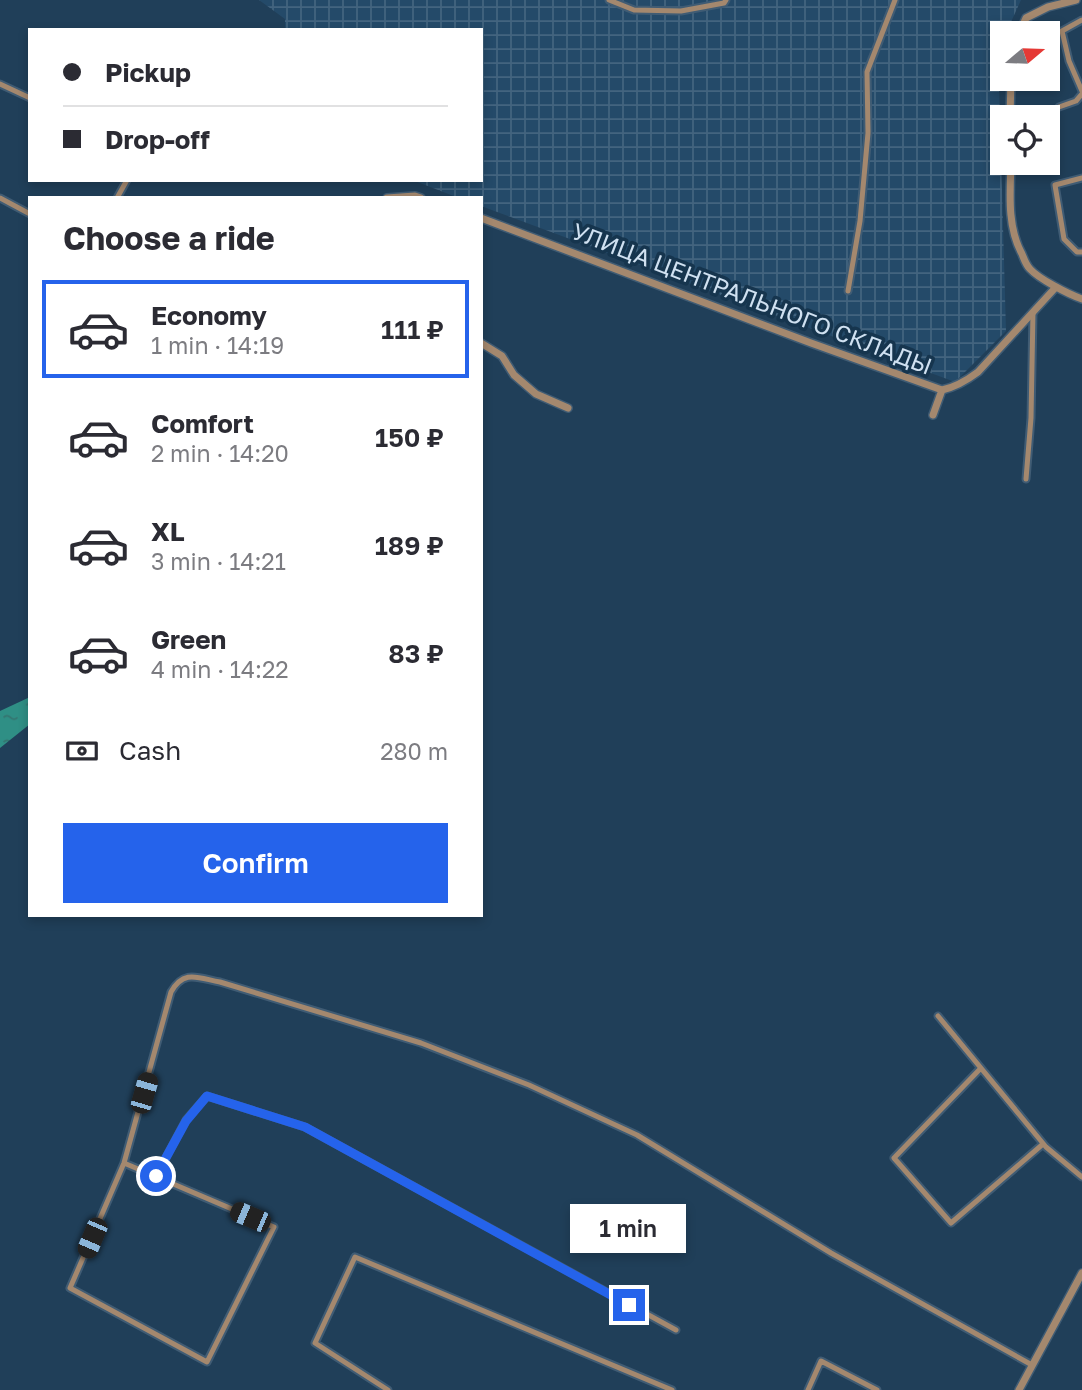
<!DOCTYPE html>
<meta charset="utf-8">
<style>
body{margin:0;font-family:"Golos Text",sans-serif;background:#f2f2f3;color:#2b2b33;height:100vh;display:flex;flex-direction:column;font-size:26px;white-space:nowrap}
*{box-sizing:border-box;margin:0}
p{font-size:23px;color:#7c7c81}
.icon{flex:none;width:38px;height:38px;fill:none;stroke:currentColor;stroke-width:2;stroke-linecap:round;stroke-linejoin:round}
.map{position:relative;flex:1;overflow:hidden}
.panel{position:absolute;left:28px;top:196px;width:455px;height:721px;display:flex;flex-direction:column;background:#fff;border-radius:0px;box-shadow:0 4px 10px #0003}
.panel>*{flex:none}
.top-card{position:absolute;left:28px;top:28px;width:455px;height:154px;border-radius:0px;box-shadow:0 4px 10px #0003;display:grid;align-content:center;height:154px;padding:0 35px;background:#fff}
.needle{width:46px;rotate:71deg}
.buttons{position:absolute;left:990px;top:21px;display:grid;gap:14px}
.buttons a{display:grid;place-items:center;width:70px;height:70px;border-radius:0px;background:#fff;box-shadow:0 4px 10px #0003;font-size:35px}
.end{position:absolute;width:32px;height:32px;margin:-16px;border:9px solid #2563eb;background:#fff;box-shadow:0 0 0 4px #fff}
.from{border-radius:50%}
.bubble{position:absolute;height:49px;border-radius:0px;background:#fff;box-shadow:0 4px 10px #0003;font-size:23px;font-weight:600;line-height:49px;text-align:center}
.car{position:absolute;width:21px;height:42px;margin:-21px -10px;border-radius:9px;box-shadow:0 0 5px 2px #0007;background:linear-gradient(#222 24%,#8ab4d8 0 40%,#222 0 76%,#8ab4d8 0 86%,#222 0)}
.top-card b{display:flex;align-items:center;gap:24px;height:66px;font-size:26px}
.top-card b+b{border-top:2px solid #e1e1e2}
.top-card i{width:18px;height:18px;background:#2b2b33}
ul{padding:0;list-style:none}
li{display:flex;align-items:center;gap:21px;height:98px;margin:0 14px 10px;padding:0 21px;border:4px solid transparent;border-radius:0px}
li div{flex:1}
li b{display:block;font-size:26px}
li em{font-style:normal;font-weight:600}
li.current{border-color:#2563eb}
li>.icon{width:63px;height:63px;stroke-width:1.5}
h2{padding:0 35px;font-size:32px;line-height:84px}
.pay{display:flex;align-items:center;gap:18px;height:77px;padding:0 35px;font-size:26px}
.pay p{margin-inline-start:auto}
.primary-button{display:flex;gap:14px;margin-top:auto;padding:14px 35px}
.primary-button a{flex:1;height:80px;border-radius:0px;background:#2563eb;color:#fff;font-size:28px;font-weight:600;line-height:80px;text-align:center}
.map>svg:first-child{display:block}
.industrial{fill:url(#industrial-grid)}
.water{fill:url(#water-ripples)}
.lines{fill:none;stroke-linecap:round;stroke-linejoin:round}
.lane-casing{stroke:#405c74;stroke-width:9}
.street-casing{stroke:#405c74;stroke-width:10}
.lane{stroke:#a4886e;stroke-width:5}
.street{stroke:#a4886e;stroke-width:7}
.route{stroke:#2563eb;stroke-width:9}
.labels{text-anchor:middle;stroke-width:7;stroke-linejoin:round;paint-order:stroke}
.street-label{font-size:23px;fill:#d0e1f1;stroke:#16354e}
</style>
<div class="map">
<svg width="1082" height="1390" viewBox="0 0 1082 1390">
<defs>
<pattern id="industrial-grid" width="8" height="8" patternUnits="userSpaceOnUse" patternTransform="scale(1.75)"><rect width="8" height="8" fill="#244a69"/><path d="M0 4h8M4 0v8" fill="none" stroke="#43647f"/></pattern>
<pattern id="water-ripples" width="26" height="14" patternUnits="userSpaceOnUse" patternTransform="scale(1.75)"><rect width="26" height="14" fill="#2f8f85"/><path d="M2 4q2-2 4 0t4 0M15 11q2-2 4 0t4 0" fill="none" stroke="#347570"/></pattern>
</defs>
<rect width="100%" height="100%" fill="#203f59"/>
<!-- industrial -->
<path class="industrial" d="M259,0H1021L1006,33H1003V39L998,50L1006,331L955,382L481,206V198H459L412,180H481V30H285V19Z"/>
<!-- water -->
<path class="water" d="M30,697V724L0,748V711Z"/>
<g class="lines">
<!-- lane casing -->
<g class="lane-casing">
<path id="lane" d="M609,0L634,10L681,11L724,3L726,0
M1082,20L1062,31L1069,61L1082,91
M0,84L30,98
M1059,107L1076,101L1082,94
M1082,178L1055,185L1064,239L1077,252H1082
M0,198L30,214
M117,198L127,180
M848,291L860,221L868,133L867,72L895,0
M1026,479L1031,418L1033,312
M938,1016L1046,1147L1082,1177
M981,1068L894,1158L951,1223L1043,1144
M124,1163L274,1227L207,1362L70,1288L124,1163L171,992C184,969 198,978 220,982L421,1043L529,1085L637,1135L831,1253L1032,1365
M156,1176L186,1120L207,1096L305,1127L676,1330
M388,1390L315,1343L355,1257L672,1390
M808,1390L821,1361L877,1390"/>
</g>
<!-- street casing -->
<g class="street-casing">
<path id="street" d="M1019,33L1026,18L1048,7L1076,0
M1010,117L1011,79
M1011,163C1010,193 1007,227 1022,254C1024,259 1026,265 1030,269C1039,279 1068,294 1082,299
M387,198L415,196L421,198
M481,218L811,343L942,390C956,387 966,381 978,372L1056,287
M481,343L502,356L514,375L536,394L568,408
M933,415L942,390
M1019,1390L1082,1273"/>
</g>
<!-- lane -->
<use href="#lane" class="lane"/>
<!-- street -->
<use href="#street" class="street"/>
</g>
<g class="lines">
<!-- route -->
<path class="route" d="M156,1176L186,1121L207,1096L305,1127L629,1305"/>
</g>
<g class="labels">
<!-- street labels -->
<g class="street-label">
<text transform="translate(752 299) rotate(21)" y="8">УЛИЦА ЦЕНТРАЛЬНОГО СКЛАДЫ</text>
</g>
</g>
</svg>
<div class="buttons">
<a><svg class="needle" viewBox="-14 -14 28 28"><path d="M0-13l5 13h-10z" fill="#e53935"/><path d="M0 13l5-13h-10z" fill="#7c7c81"/></svg></a>
<a><svg class="icon" aria-label="locate" viewBox="0 0 24 24"><circle cx="12" cy="12" r="6"/><path d="M12 2v4M12 18v4M2 12h4M18 12h4"/></svg></a>
</div>
<i class="end from" style="left:156px;top:1176px"></i>
<i class="end" style="left:629px;top:1305px"></i>
<div class="bubble" style="left:570px;top:1204px;width:116px">1 min</div>
<i class="car" style="left:144px;top:1093px;rotate:16deg"></i>
<i class="car" style="left:250px;top:1217px;rotate:293deg"></i>
<i class="car" style="left:92px;top:1238px;rotate:203deg"></i>
<div class="top-card">
<b><i class="from"></i>Pickup</b>
<b><i></i>Drop-off</b>
</div>
<section class="panel">
<h2>Choose a ride</h2>
<ul>
<li class="current"><svg class="icon" aria-label="car" viewBox="0 0 24 24"><path d="M5 17H2v-5l4-1 3-4h7l3 4 3 1v5h-3M9 17h6M6 11h13"/><circle cx="7" cy="17" r="2"/><circle cx="17" cy="17" r="2"/></svg><div><b>Economy</b><p>1 min · 14:19</p></div><em>111 ₽</em></li>
<li><svg class="icon" aria-label="car" viewBox="0 0 24 24"><path d="M5 17H2v-5l4-1 3-4h7l3 4 3 1v5h-3M9 17h6M6 11h13"/><circle cx="7" cy="17" r="2"/><circle cx="17" cy="17" r="2"/></svg><div><b>Comfort</b><p>2 min · 14:20</p></div><em>150 ₽</em></li>
<li><svg class="icon" aria-label="car" viewBox="0 0 24 24"><path d="M5 17H2v-5l4-1 3-4h7l3 4 3 1v5h-3M9 17h6M6 11h13"/><circle cx="7" cy="17" r="2"/><circle cx="17" cy="17" r="2"/></svg><div><b>XL</b><p>3 min · 14:21</p></div><em>189 ₽</em></li>
<li><svg class="icon" aria-label="car" viewBox="0 0 24 24"><path d="M5 17H2v-5l4-1 3-4h7l3 4 3 1v5h-3M9 17h6M6 11h13"/><circle cx="7" cy="17" r="2"/><circle cx="17" cy="17" r="2"/></svg><div><b>Green</b><p>4 min · 14:22</p></div><em>83 ₽</em></li>
</ul>
<div class="pay"><svg class="icon" aria-label="cash" viewBox="0 0 24 24"><path d="M3 7h18v10H3z"/><circle cx="12" cy="12" r="2"/></svg>Cash<p>280 m</p></div>
<div class="primary-button"><a>Confirm</a></div>
</section>
</div>
